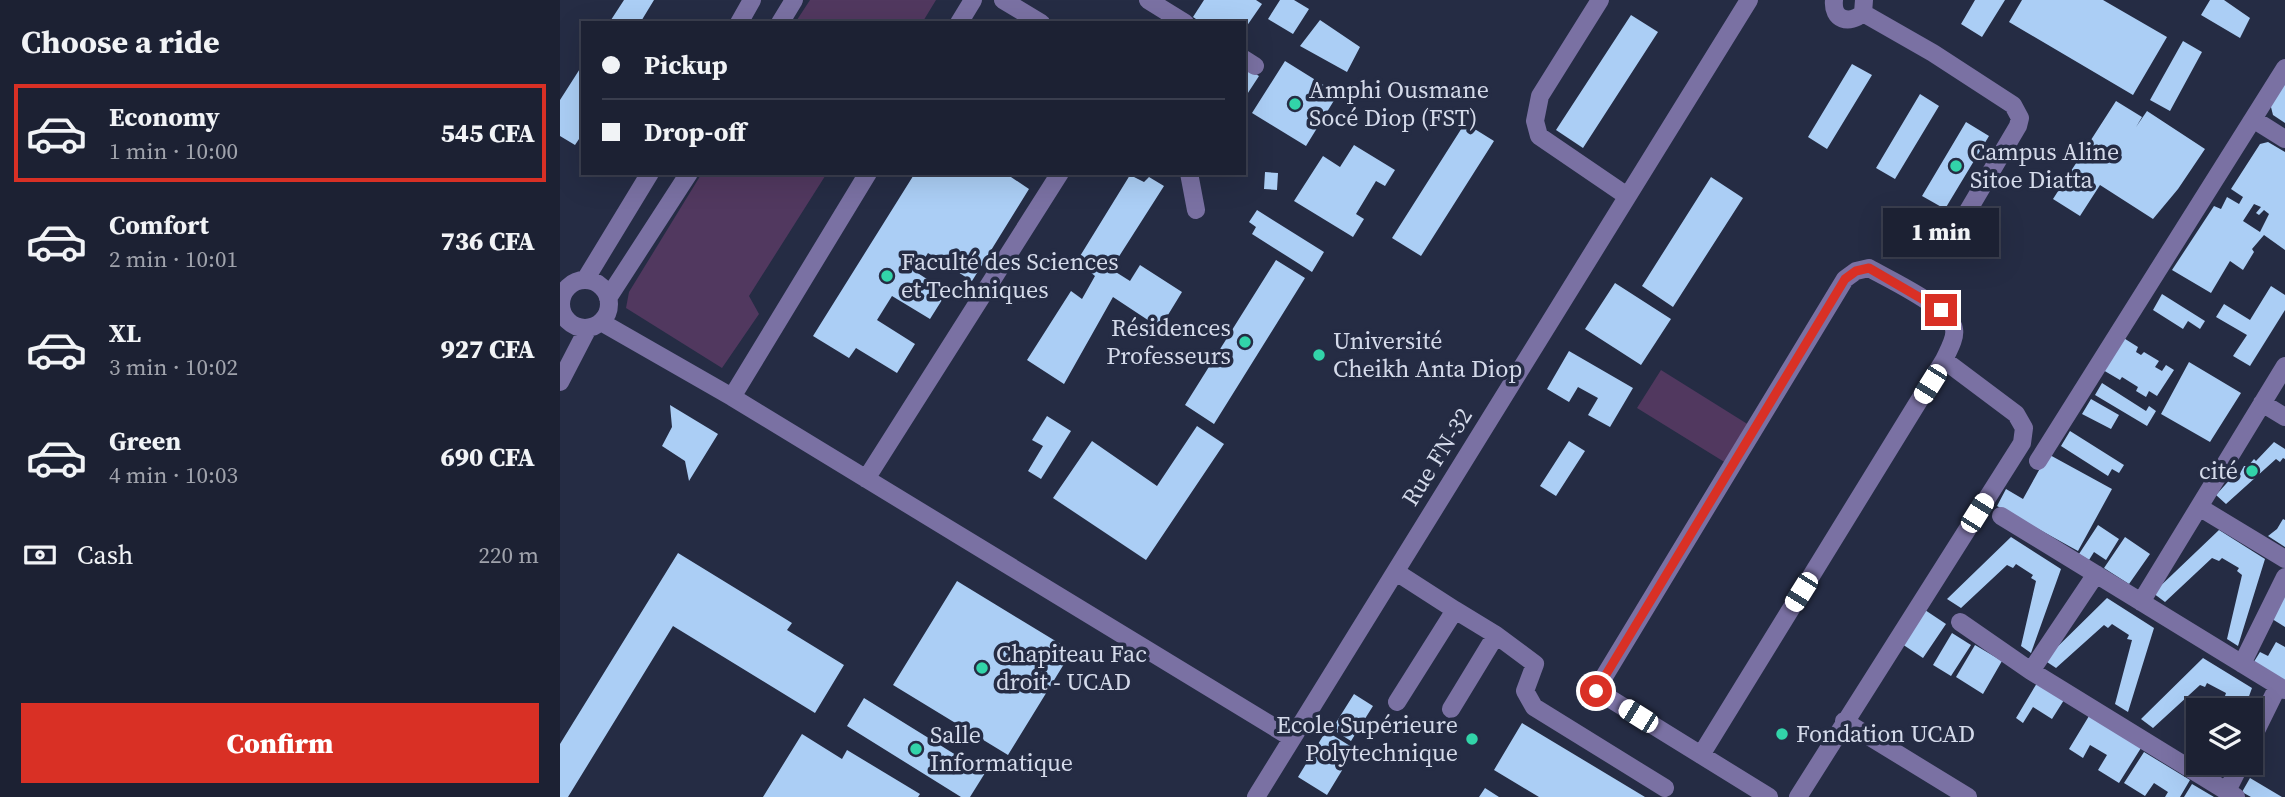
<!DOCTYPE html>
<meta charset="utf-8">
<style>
body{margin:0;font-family:"Source Serif 4",serif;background:#25293b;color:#f1f3f6;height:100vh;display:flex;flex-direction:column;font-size:26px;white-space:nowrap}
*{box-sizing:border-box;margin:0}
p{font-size:23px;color:#a0a3ac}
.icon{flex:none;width:38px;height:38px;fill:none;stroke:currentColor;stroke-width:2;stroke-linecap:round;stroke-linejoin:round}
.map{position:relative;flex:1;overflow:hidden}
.drawer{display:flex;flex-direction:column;background:#1c2133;width:560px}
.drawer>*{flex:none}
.banner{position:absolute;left:21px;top:21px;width:665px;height:154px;border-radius:0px;box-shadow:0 7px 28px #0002,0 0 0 2px #3a3e4e;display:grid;align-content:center;height:154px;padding:0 21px;background:#1c2133}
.controls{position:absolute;left:1626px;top:698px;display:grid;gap:14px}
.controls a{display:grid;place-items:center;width:77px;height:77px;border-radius:0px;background:#1c2133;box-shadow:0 7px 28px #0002,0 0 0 2px #3a3e4e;font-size:35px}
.end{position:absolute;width:32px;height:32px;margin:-16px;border:9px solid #d93025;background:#fff;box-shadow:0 0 0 4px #fff}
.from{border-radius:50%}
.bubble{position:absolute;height:49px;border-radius:0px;background:#1c2133;box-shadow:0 7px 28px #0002,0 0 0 2px #3a3e4e;font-size:23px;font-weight:800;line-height:49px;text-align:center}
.car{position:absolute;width:21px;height:42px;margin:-21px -10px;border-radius:9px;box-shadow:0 0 5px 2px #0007;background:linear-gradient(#fff 24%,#345 0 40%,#fff 0 76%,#345 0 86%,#fff 0)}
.banner b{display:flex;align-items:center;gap:24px;height:66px;font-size:26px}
.banner b+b{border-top:2px solid #3a3e4e}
.banner i{width:18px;height:18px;background:#f1f3f6}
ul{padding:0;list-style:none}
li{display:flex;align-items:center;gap:21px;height:98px;margin:0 14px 10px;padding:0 7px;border:4px solid transparent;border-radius:0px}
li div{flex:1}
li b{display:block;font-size:26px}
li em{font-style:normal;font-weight:800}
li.active{border-color:#d93025}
li>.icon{width:63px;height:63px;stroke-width:1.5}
h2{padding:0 21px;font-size:32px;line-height:84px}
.pay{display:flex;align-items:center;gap:18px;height:77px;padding:0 21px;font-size:26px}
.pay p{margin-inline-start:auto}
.button{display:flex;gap:14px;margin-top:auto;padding:14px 21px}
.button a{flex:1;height:80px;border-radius:0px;background:#d93025;color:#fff;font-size:28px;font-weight:800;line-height:80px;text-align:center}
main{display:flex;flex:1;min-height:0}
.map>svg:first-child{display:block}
.green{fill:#51385f}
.building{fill:#abcef5;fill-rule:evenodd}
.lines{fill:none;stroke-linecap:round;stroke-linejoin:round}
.minor{stroke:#7a71a3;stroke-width:18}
.route{stroke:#d93025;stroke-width:9}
.poi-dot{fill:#32d4a9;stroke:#252c44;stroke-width:2.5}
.labels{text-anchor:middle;stroke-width:7;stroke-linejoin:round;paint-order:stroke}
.poi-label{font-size:24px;fill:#d4daea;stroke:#252c44;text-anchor:start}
.street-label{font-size:24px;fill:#d4daea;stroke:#252c44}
</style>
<main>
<section class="drawer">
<h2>Choose a ride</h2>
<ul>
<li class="active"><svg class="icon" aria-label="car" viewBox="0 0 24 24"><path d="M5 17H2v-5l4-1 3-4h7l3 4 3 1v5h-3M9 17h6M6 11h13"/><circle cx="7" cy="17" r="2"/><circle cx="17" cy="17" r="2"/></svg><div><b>Economy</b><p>1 min · 10:00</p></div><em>545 CFA</em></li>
<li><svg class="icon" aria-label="car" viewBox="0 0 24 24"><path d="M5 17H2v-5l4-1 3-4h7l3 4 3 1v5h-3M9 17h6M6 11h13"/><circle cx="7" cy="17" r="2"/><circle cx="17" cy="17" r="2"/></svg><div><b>Comfort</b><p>2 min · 10:01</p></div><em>736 CFA</em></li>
<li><svg class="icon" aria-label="car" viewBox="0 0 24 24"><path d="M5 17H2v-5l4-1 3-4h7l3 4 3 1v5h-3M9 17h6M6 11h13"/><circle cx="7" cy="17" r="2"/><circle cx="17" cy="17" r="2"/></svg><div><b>XL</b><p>3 min · 10:02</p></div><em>927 CFA</em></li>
<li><svg class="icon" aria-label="car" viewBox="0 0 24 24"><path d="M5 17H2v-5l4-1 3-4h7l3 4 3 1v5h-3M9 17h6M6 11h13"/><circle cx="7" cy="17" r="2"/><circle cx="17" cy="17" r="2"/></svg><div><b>Green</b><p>4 min · 10:03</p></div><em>690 CFA</em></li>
</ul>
<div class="pay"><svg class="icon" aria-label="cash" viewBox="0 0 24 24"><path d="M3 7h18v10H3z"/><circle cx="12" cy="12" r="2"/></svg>Cash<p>220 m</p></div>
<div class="button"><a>Confirm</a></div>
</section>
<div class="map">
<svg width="1725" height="797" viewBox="0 0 1725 797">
<rect width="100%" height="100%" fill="#252c44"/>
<!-- green -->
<path class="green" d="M250,0H376L362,23H235Z
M142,173H267L189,296L199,314L162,368L66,308L69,292Z
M1101,370L1189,425L1166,463L1077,408Z"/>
<!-- building -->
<path class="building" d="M64,0H94L80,23H49Z
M644,0H696L702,4L684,30V23H642L633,17Z
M720,0H734L749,9L733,34L708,19Z
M1415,0H1445L1422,37L1401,24Z
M1462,0H1543L1607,37L1573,95L1449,22Z
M1650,0H1664L1690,18L1680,38L1641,15Z
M1071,15L1098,32L1023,148L996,130Z
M760,20L800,47L787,72L740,46Z
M1623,41L1642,52L1610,111L1590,100Z
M725,61L778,94L746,146L692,113Z
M23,64V133L15,145L0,136V100Z
M1292,64L1312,75L1267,149L1248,137Z
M684,67L699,76L684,99Z
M1725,82V123L1713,115L1710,103Z
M1360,94L1379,106L1335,179L1316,168Z
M1556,101L1582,117L1576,127L1587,111L1645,149L1618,189L1593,219L1540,185L1520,216L1493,199Z
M1406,122L1429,136L1385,209L1362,196Z
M905,123L934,141L861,256L832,238Z
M1708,142L1725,152V250L1704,235L1692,249L1694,252L1683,270L1670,261L1651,293L1612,270L1654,206L1661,209L1667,197L1679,204L1683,197L1671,189L1700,144ZM1694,204L1701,207L1696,213L1699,215L1704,210L1709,214L1700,232L1683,221Z
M794,145L835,170L825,186L816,181L796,214L804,219L793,237L734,201L763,156L780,167Z
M705,172L718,173L717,190L704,189Z
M355,173H445L469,189L412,281L368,253L356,272L387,292L370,319L332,296L317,320L355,344L337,373L296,348L289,358L253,336Z
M570,175L584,182L589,177L604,186L551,269L570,281L580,265L622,292L600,328L553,297L504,384L467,360L511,291L522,299L535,276L517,261Z
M1151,177L1183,198L1113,307L1082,286Z
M697,210L764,252L752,272L692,234L696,227L689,222Z
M716,260L745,278L654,424L625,405Z
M1055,283L1111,319L1081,365L1025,329Z
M1711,286L1725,295V310L1690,366L1673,356L1687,335L1656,317L1664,304L1690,320Z
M1602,294L1645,321L1640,329L1628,321L1623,329L1593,310Z
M1562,337L1578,347L1576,352L1581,355L1584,352L1599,361L1595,367L1602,371L1606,365L1614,370L1597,396L1589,391L1586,397L1576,391L1578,387L1562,377L1560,380L1543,370Z
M1009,351L1073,388L1050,427L1028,415L1038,398L1018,387L1009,402L987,389Z
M1629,362L1681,393L1650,442L1601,414Z
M1542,383L1586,411L1589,406L1596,411L1587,426L1535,395Z
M1531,399L1559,415L1551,429L1522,414Z
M110,405L158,434L129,481L125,461L102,446L112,427Z
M487,416L511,431L481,479L468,471L483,446L472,440Z
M637,426L664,444L586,560L493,498L532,441L597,486Z
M1510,431L1564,465L1559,473L1552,469L1548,476L1501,446Z
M1009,441L1025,451L996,496L980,486Z
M1714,442L1725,449V459L1723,458L1720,462L1716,459L1666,504L1656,495L1674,475L1678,477L1684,466H1688L1694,459L1696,461Z
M1488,454L1552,489L1518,551L1437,506L1446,489L1463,499Z
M1723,519L1725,520V547L1708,536L1717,529Z
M1538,525L1559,539L1546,560L1534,552L1529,560L1519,554Z
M1659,530L1705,559L1678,646L1667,639L1682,575L1677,571L1679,568L1662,558L1659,561L1652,558L1605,602L1593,593Z
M1451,537L1501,569L1471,653L1461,646L1476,581L1471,578L1473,575L1456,564L1453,568L1447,565L1401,608L1387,599Z
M1565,537L1590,554L1569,584L1544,568Z
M118,553L232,623L227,630L284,665L255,713L113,626L8,797H0V744Z
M397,581L512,651L448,755L333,685Z
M1725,590V627L1709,617Z
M1547,598L1594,628L1568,712L1555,704L1572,640L1567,639L1569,635L1552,624L1548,628L1544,625L1496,668L1484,660Z
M1362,608L1386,624L1363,658L1339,642Z
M1392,633L1411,645L1391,676L1373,665Z
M1716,642L1725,647V685L1692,665L1700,652L1708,656Z
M1415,645L1442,661L1423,694L1396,677Z
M1643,658L1692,688L1684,710H1667L1669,702L1664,699L1666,693L1647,683L1645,687L1640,685L1593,728L1581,719Z
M1477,683L1504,700L1492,719L1473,707L1463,723L1456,718Z
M794,694L813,706L791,741L772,729Z
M304,698L425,773L410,797H401L287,726Z
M1529,716L1581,748L1559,783L1538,770L1547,755L1530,745L1523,758L1509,749Z
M962,723L1085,797H979L934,770Z
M766,731L795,749L767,795L738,777Z
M242,734L282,759L287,750L360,794L358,797H203Z
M1584,752L1630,780L1620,797H1605L1608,792L1594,783L1585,796L1564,783Z
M1649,763H1667L1664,773Z
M1690,778L1722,797H1691L1682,792Z
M1632,784L1654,797H1624Z
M925,788L939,797H919Z"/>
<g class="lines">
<!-- minor -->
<path class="minor" d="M443,0L481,23
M588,0L625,23
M1040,0L980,96L975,121L979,136L1067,196
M1274,0C1272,20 1289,25 1303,13L1304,0
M1303,13L1373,53L1453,105L1460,118L1458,126L1399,226
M179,23L192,0
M220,23L234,0
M399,23L413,0
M684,59L695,66
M1693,119L1725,139
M629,173L636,210
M25,280L90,173
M1 304a24 24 0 1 1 48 0a24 24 0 1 1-48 0Z
M48,298L129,173
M41,322L172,397L732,738
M0,382L28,328
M172,397L308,173
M1702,403L1725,417
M1478,461L1725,68
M306,479L500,173
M1639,507L1725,559
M1441,516L1725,690
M836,572L895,610L837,702
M1581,602L1725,366
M895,610L936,635L975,664L965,691L974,707L1105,788
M1400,622L1471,671L1676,797
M1682,664L1725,577
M1471,671L1536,574
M891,709L936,635
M1284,721L1408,797
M1690,743L1718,686
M1141,755L1384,360C1388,351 1396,338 1394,329C1391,308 1328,279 1309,268L1296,271L1285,279L1036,690L1209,797
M1667,791L1681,763
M696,797L1189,0
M1238,797L1462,443L1464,428L1456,414L1384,360"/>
</g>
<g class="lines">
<!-- route -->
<path class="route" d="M1036,691L1285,279L1296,271L1309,268L1381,310"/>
</g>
<!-- markers -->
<g class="poi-dot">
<circle cx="735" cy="104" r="7"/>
<circle cx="1396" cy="166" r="7"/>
<circle cx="327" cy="276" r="7"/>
<circle cx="685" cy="342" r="7"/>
<circle cx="759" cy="355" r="7"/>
<circle cx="1692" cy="471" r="7"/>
<circle cx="422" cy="668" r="7"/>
<circle cx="1222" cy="734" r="7"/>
<circle cx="912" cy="739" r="7"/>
<circle cx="356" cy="749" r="7"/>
</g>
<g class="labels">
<!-- poi labels -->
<g class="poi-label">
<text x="749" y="98">Amphi Ousmane<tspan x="749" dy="28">Socé Diop (FST)</tspan></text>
<text x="1410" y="160">Campus Aline<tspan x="1410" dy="28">Sitoe Diatta</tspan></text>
<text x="341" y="270">Faculté des Sciences<tspan x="341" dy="28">et Techniques</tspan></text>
<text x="671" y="336" text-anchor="end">Résidences<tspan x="671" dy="28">Professeurs</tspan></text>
<text x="773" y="349">Université<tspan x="773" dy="28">Cheikh Anta Diop</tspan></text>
<text x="1678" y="479" text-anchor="end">cité</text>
<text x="436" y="662">Chapiteau Fac<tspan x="436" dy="28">droit - UCAD</tspan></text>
<text x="898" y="733" text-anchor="end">Ecole Supérieure<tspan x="898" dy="28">Polytechnique</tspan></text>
<text x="1236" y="742">Fondation UCAD</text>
<text x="370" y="743">Salle<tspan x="370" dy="28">Informatique</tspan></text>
</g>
<!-- street labels -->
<g class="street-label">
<text transform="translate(877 457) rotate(-58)" y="8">Rue FN-32</text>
</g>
</g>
</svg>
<div class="controls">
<a><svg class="icon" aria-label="layers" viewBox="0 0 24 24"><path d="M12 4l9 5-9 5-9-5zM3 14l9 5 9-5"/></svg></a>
</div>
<i class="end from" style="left:1036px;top:691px"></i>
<i class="end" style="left:1381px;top:310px"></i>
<div class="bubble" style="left:1323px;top:208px;width:116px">1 min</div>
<i class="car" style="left:1370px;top:384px;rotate:212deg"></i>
<i class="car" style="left:1417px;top:513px;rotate:32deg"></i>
<i class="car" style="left:1241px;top:592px;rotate:212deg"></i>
<i class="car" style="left:1078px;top:716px;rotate:302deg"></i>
<div class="banner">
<b><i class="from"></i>Pickup</b>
<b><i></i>Drop-off</b>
</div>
</div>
</main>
